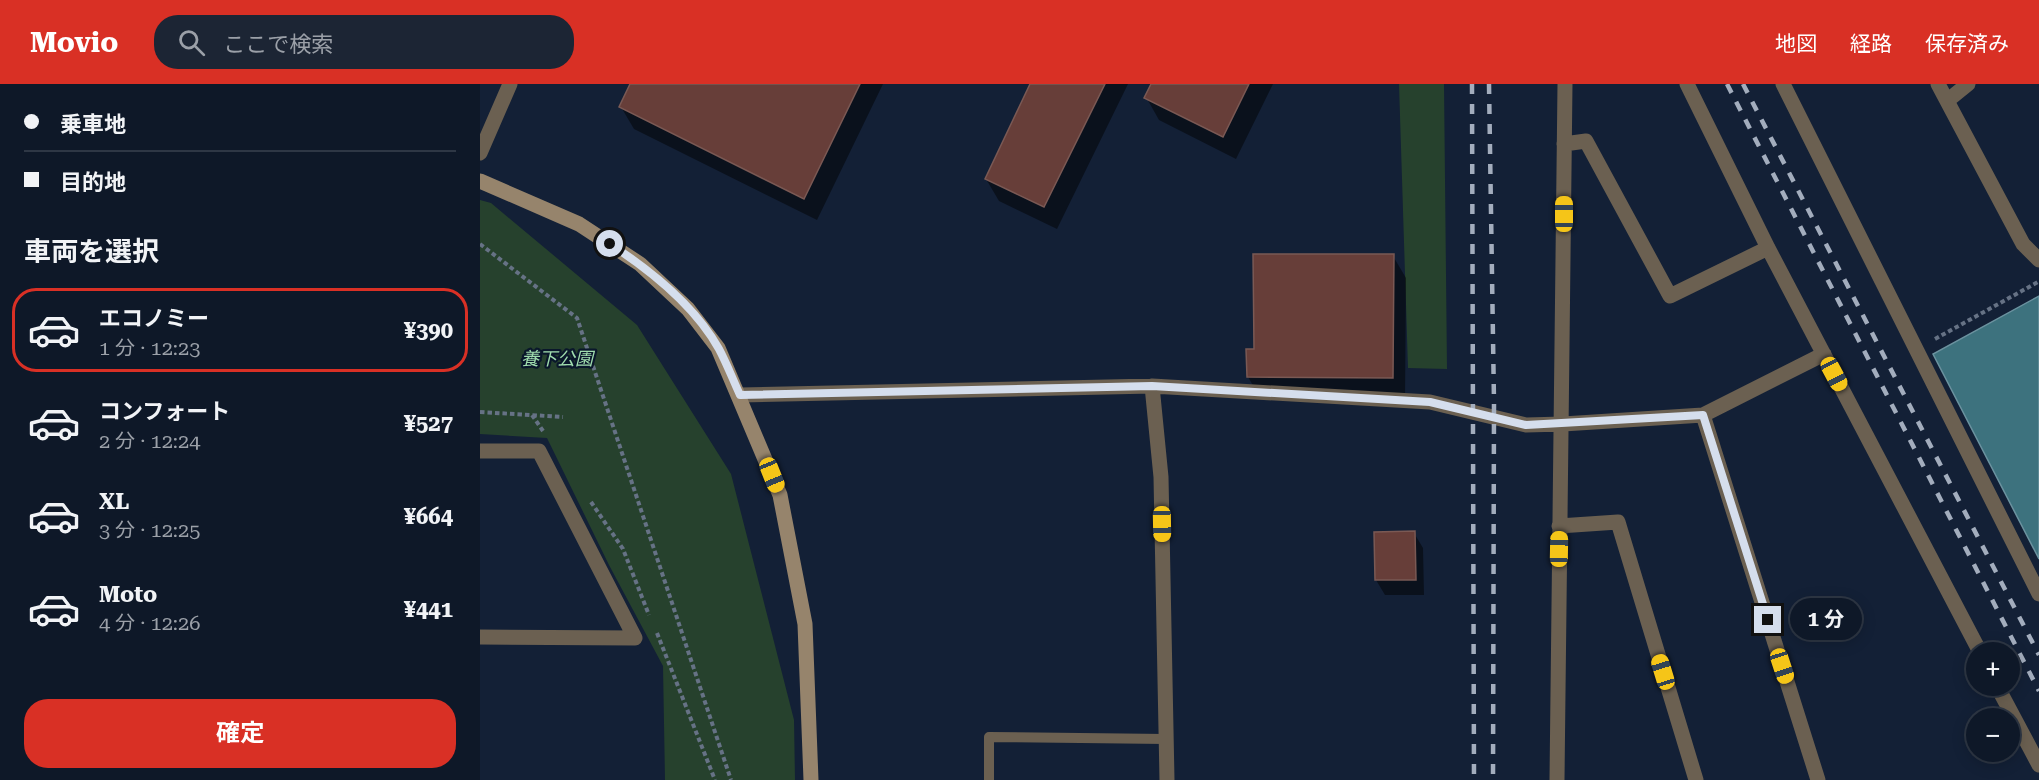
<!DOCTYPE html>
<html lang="ja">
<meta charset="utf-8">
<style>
body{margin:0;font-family:"Roboto Serif","Noto Sans JP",serif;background:#1c2534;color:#f1f3f6;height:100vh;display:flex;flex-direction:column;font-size:22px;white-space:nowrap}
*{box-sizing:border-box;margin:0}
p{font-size:20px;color:#9ba0a8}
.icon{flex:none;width:33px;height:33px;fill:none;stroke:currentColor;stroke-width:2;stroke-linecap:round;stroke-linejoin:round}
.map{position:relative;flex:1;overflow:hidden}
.side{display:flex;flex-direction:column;background:#0e1828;width:480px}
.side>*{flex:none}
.hud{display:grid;align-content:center;height:132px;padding:0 24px;background:#0e1828}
.controls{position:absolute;left:1486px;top:558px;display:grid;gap:12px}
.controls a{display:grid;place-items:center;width:54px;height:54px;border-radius:50%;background:#0e1828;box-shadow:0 3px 15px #0003,0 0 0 2px #2e3745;font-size:30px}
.end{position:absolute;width:27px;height:27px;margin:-14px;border:8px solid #d5deed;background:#111;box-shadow:0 0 0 3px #111}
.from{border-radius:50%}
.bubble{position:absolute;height:42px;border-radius:21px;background:#0e1828;box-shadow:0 3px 15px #0003,0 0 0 2px #2e3745;font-size:20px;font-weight:700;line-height:42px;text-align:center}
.car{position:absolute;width:18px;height:36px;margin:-18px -9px;border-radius:8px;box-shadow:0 0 4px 2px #0007;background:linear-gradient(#f5c518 24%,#345 0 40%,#f5c518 0 76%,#345 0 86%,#f5c518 0)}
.hud b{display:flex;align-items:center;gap:21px;height:57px;font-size:22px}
.hud b+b{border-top:2px solid #2e3745}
.hud i{width:15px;height:15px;background:#f1f3f6}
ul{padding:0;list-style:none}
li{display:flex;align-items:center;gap:18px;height:84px;margin:0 12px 9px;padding:0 12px;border:3px solid transparent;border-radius:24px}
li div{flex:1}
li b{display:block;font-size:22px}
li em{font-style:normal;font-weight:700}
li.active{border-color:#d93025}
li>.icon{width:54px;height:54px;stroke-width:1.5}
h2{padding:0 24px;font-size:27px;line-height:72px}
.cta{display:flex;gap:12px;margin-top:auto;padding:12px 24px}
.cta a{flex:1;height:69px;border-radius:24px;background:#d93025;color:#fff;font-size:24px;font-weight:700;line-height:69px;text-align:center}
header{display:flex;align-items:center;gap:36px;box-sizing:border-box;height:84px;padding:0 30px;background:#d93025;color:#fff}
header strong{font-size:28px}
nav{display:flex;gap:33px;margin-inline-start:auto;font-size:21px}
.search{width:420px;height:54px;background:#1c2534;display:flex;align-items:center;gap:15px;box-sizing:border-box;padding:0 21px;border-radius:24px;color:#9ba0a8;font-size:22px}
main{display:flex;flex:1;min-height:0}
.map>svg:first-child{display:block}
.green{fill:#26412d}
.water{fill:#3d727e;stroke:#6b929f;stroke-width:1.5}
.shadow{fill:#0007}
.building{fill:#673e39;stroke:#7a5954;stroke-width:1.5}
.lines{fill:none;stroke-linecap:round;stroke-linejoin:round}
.path{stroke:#667285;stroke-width:4;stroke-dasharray:4.5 3;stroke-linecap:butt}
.lane{stroke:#6b6051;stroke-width:10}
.street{stroke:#6b6051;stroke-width:15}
.secondary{stroke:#96846c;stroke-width:15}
.rail{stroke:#a3adbd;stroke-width:4.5;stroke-dasharray:10 10;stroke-linecap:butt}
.route{stroke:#d5deed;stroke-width:8}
.labels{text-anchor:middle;stroke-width:4.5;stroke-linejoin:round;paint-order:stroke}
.park-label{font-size:18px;font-style:italic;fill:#9fdcad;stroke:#0a172b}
</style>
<header>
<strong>Movio</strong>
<div class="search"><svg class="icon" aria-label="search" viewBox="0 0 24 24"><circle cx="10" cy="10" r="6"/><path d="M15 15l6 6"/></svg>ここで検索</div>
<nav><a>地図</a><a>経路</a><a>保存済み</a></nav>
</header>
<main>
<section class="side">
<div class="hud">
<b><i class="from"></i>乗車地</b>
<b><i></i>目的地</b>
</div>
<h2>車両を選択</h2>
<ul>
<li class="active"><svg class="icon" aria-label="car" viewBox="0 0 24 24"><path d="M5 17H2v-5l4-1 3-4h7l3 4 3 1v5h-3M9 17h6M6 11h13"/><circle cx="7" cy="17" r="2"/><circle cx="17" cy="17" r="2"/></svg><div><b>エコノミー</b><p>1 分 · 12:23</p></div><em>¥390</em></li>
<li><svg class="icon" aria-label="car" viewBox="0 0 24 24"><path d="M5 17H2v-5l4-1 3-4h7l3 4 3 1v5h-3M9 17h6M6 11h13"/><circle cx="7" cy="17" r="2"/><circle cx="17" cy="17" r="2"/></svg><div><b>コンフォート</b><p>2 分 · 12:24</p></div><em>¥527</em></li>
<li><svg class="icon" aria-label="car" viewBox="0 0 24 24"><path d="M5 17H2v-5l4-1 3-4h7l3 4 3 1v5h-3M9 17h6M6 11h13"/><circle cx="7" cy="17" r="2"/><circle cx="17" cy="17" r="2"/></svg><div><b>XL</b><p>3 分 · 12:25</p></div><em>¥664</em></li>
<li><svg class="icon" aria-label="car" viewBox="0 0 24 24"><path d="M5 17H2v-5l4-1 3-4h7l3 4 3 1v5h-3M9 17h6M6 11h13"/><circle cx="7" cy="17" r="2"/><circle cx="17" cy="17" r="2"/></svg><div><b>Moto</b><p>4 分 · 12:26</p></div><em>¥441</em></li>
</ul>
<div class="cta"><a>確定</a></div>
</section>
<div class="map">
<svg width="1559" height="696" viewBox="0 0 1559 696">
<rect width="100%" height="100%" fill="#132036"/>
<!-- green -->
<path class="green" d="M919,0H964L967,285L928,284Z
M0,116L11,119L157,241L251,390L314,636L315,696H185L183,582L129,481L67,354L0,350Z"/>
<!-- water -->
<path class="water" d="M1559,212V475L1453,270Z"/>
<!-- shadow -->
<path class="shadow" d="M152,0H403L337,136L154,45L141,23Z
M552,0H648L577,145L519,117L506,95Z
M673,0H793L756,75L679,36L666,13Z
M913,172L926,194L925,316L781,315L768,293L775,266Z
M934,449L943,464L944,511H905L896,496Z"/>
<!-- building -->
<path class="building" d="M150,0H380L324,115L139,23Z
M550,0H625L564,123L505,95Z
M671,0H769L743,53L664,14Z
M773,170H914L913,294L767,293L766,265H774Z
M935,447L936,496H895L894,448Z"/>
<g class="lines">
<!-- path -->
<path class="path" d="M0,160L97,234L251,696
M1455,255L1558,198
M0,328L83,333
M52,331L63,347
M111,418L143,465L169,531
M177,549L235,696"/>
<!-- lane -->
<path class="lane" d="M509,696V653L686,655"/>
<!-- street -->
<path class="street" d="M1207,0L1288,164L1500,568
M1303,0L1559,510
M1458,0L1543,160L1559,176
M1467,17L1488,0
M1084,60L1106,57L1190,212L1288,164
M0,69L30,0
M672,302L681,393L687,696
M260,311L672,302L950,318L1046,341L1083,340L1223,331L1344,270
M1223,331L1338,696
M0,367H59L155,554L0,553
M1079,442L1138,438L1216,696
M1517,602L1559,681
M1077,696L1085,0"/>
<!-- secondary -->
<path class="secondary" d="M0,97L99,140L160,180L208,225L238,264L300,411L325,540L331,696"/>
<!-- rail -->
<path class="rail" d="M992,0L994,696
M1009,0L1014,318L1013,696
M1247,0L1559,607
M1263,0L1559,571"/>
</g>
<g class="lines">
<!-- route -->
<path class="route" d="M130,160C170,186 215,222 239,265C247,280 253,296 260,311L672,302L950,318L1046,341L1223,331L1288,536"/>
</g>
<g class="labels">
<!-- park labels -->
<g class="park-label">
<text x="77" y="281">養下公園</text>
</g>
</g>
</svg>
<div class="controls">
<a>+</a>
<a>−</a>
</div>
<i class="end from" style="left:130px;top:160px"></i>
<i class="end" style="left:1288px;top:536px"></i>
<div class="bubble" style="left:1310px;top:514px;width:72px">1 分</div>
<i class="car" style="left:1084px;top:130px;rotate:0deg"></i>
<i class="car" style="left:1354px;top:290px;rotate:152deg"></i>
<i class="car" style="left:292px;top:391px;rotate:158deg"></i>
<i class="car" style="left:682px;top:440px;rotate:179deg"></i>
<i class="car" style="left:1079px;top:465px;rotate:1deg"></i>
<i class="car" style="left:1302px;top:582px;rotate:162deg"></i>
<i class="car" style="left:1183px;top:588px;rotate:343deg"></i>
</div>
</main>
